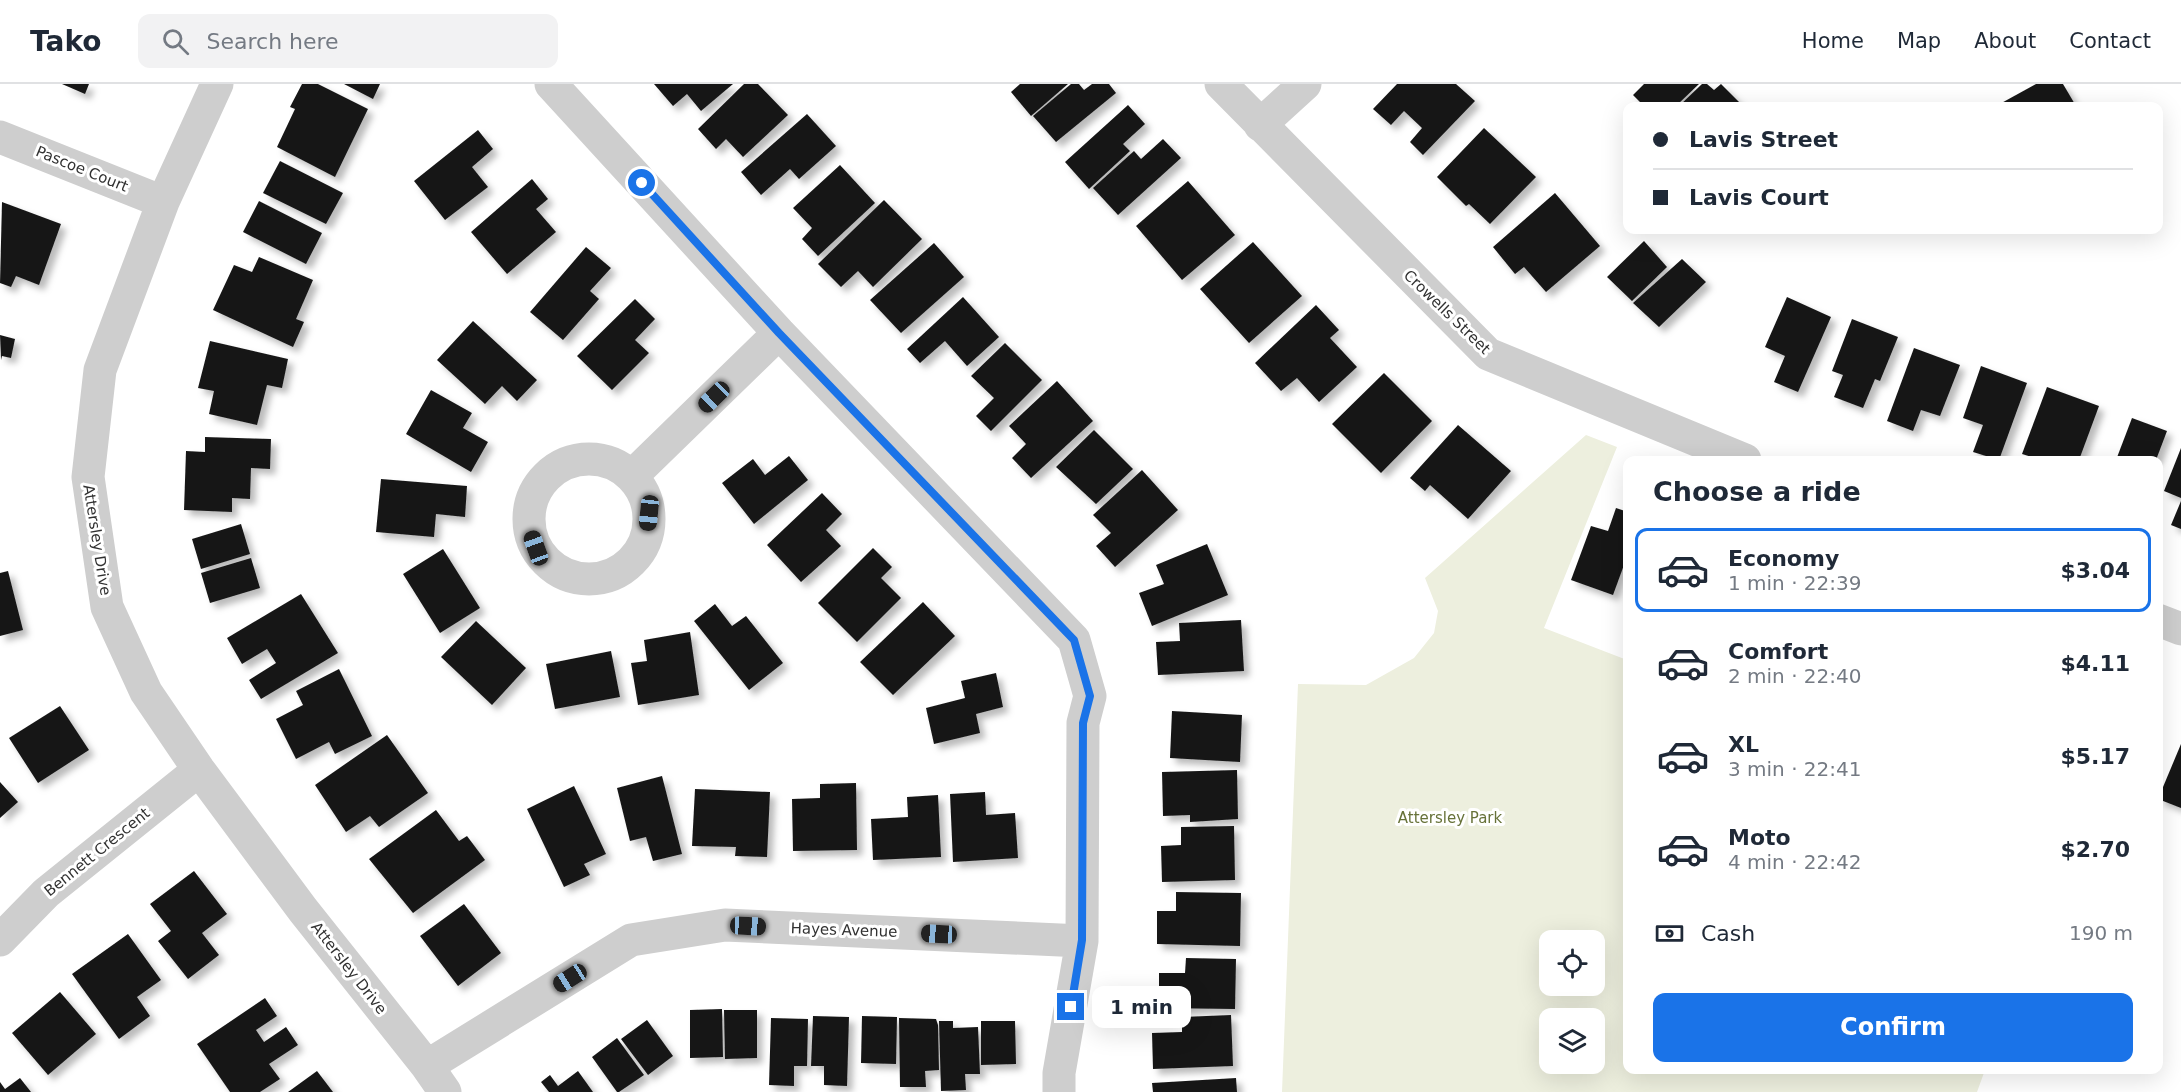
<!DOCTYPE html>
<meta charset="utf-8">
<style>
body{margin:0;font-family:"DejaVu Sans",sans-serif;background:#f2f2f3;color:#1f2937;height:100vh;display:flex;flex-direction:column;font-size:22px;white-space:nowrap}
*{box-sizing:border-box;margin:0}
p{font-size:20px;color:#747a83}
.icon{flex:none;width:33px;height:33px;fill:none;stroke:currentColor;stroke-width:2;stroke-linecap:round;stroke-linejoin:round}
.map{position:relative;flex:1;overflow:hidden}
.drawer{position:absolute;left:1623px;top:372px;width:540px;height:618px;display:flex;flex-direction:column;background:#fff;border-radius:12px;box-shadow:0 6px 24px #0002}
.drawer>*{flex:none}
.hud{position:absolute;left:1623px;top:18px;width:540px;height:132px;border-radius:12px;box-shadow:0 6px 24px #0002;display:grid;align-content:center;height:132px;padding:0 30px;background:#fff}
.controls{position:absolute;left:1539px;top:846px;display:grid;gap:12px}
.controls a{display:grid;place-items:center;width:66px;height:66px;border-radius:12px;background:#fff;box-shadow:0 6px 24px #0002;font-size:30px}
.end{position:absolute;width:27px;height:27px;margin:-14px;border:8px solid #1a73e8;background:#fff;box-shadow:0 0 0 3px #fff}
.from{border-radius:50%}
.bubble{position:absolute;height:42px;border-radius:12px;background:#fff;box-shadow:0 6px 24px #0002;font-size:20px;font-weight:700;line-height:42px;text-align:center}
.car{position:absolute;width:18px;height:36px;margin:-18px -9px;border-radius:8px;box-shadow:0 0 4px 2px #0007;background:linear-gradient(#222 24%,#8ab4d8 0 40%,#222 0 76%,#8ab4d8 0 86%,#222 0)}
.hud b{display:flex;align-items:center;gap:21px;height:57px;font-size:22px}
.hud b+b{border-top:2px solid #e0e1e3}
.hud i{width:15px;height:15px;background:#1f2937}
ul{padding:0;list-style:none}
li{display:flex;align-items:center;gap:18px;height:84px;margin:0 12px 9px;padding:0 18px;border:3px solid transparent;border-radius:12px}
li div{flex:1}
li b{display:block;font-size:22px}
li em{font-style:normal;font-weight:700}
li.active{border-color:#1a73e8}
li>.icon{width:54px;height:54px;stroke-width:1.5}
h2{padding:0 30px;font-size:27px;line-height:72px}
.pay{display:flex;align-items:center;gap:15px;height:66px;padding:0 30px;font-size:22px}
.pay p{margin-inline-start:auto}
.button{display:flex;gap:12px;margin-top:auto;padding:12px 30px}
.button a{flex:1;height:69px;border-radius:12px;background:#1a73e8;color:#fff;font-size:24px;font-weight:700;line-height:69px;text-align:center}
header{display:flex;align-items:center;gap:36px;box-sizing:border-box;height:84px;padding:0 30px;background:#fff;border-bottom:2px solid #e0e1e3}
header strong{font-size:28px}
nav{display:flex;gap:33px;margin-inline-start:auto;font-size:21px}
.search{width:420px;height:54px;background:#f2f2f3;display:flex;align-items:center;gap:15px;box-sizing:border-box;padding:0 21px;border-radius:12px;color:#747a83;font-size:22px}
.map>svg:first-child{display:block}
.green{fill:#edefde;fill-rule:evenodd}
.building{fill:#181818;filter:url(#shadow)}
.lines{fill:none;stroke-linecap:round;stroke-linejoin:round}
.street{stroke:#cecece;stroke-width:33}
.route{stroke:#1a73e8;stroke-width:8}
.labels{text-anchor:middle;stroke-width:6;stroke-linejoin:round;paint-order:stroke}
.street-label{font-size:15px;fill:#313131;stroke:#fff}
.park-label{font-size:15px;fill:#677239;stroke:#fff}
</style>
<header>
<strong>Tako</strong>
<div class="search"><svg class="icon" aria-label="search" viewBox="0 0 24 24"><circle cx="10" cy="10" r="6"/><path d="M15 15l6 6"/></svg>Search here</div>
<nav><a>Home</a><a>Map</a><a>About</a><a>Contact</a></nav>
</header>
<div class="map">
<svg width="2181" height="1008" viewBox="0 0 2181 1008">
<defs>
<filter id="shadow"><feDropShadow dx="5.5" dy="5.5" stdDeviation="3" flood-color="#0004"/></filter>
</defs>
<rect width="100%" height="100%" fill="#fff"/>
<!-- green -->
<path class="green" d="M1586,351L1617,363L1544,544L1627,576L1628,986H1985L1977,1008H1282L1298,600L1366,601L1414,574L1434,549L1438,527L1425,494ZM1550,856H1594V902H1550ZM1550,934H1594V980H1550Z"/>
<!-- building -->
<path class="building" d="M62,0H89L85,10Z
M302,0H318L368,25L335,93L277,63L295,25L290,23Z
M344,0H380L373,15Z
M654,0H733L701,27L687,10L673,22Z
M744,0H758L788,31L743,73L726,55L716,65L698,45Z
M1020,0H1068L1031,32L1011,8Z
M1071,0H1079L1084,6L1092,0H1109L1116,9L1056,58L1033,32Z
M1397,0H1456L1475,17L1423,71L1410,58L1422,44L1404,27L1391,41L1373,25Z
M1644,0H1699L1676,22H1644L1633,11Z
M1702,0H1707L1714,6L1721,0L1739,18L1734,22H1679Z
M2036,0H2063L2076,22H1996Z
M1128,21L1145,40L1123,60L1130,67L1089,105L1065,78Z
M807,30L836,62L799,95L790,85L761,111L741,88Z
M1484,44L1536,93L1490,140L1469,120L1466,122L1437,93Z
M478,46L493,65L472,83L488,103L445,136L414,97Z
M1163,55L1181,74L1118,131L1093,104L1134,67L1141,75Z
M280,77L343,109L326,140L263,109Z
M840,81L875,119L818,172L802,155L812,144L793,124Z
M532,95L548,115L536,125L556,148L507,190L471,148Z
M1188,97L1235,151L1182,196L1136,142Z
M1555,109L1600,162L1546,208L1524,183L1515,190L1493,163Z
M884,116L922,155L873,203L858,187L841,203L818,180Z
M259,117L322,149L306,180L243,148Z
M2,118L61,140L39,201L16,192L11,203L0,199Z
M1644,157L1667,183L1632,217L1607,193Z
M1253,158L1302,212L1249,259L1200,205Z
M934,159L964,193L901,249L870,216Z
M586,163L611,184L590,207L599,215L563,256L530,228Z
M259,173L313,196L296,235L304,238L293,263L213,226L234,181L252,188Z
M1682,175L1706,198L1659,243L1633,219Z
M963,213L999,253L967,282L945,257L920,279L907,265Z
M1787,213L1831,233L1798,308L1774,298L1785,272L1765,263Z
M635,215L655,235L635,256L649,269L612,306L577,272Z
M1316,221L1339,246L1330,254L1357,283L1319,318L1297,294L1281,307L1255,279Z
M1852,235L1898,253L1880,297L1875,295L1863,324L1834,313L1843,291L1832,287Z
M473,237L537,296L517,317L502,302L485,320L437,276Z
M0,251L15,255L11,274L2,272L1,276Z
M210,257L288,275L282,304L267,301L257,341L209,330L214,307L198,304Z
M1005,259L1042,296L991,347L976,332L994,314L971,292Z
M1914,264L1960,281L1940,332L1921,326L1913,347L1887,337Z
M1981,282L2027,299L1999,376L1973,368L1983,341L1963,334Z
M1384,289L1432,337L1381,389L1332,340Z
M1057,297L1093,337L1031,394L1012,374L1026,360L1009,342Z
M2047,303L2099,322L2079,376H2041L2022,370Z
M431,306L472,329L463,344L488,358L471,388L406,350Z
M2132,334L2167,347L2156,376H2116Z
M1458,341L1511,387L1468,435L1430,401L1425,407L1410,394Z
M1094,346L1133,385L1096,420L1056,383Z
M205,353L271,355L270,385L251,384L250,415L232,414V428L184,426L186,367L205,368Z
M2181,364V414L2164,407Z
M789,372L808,396L754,440L722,399L753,375L765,391Z
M1142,386L1178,426L1115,483L1096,462L1111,449L1093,431Z
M381,395L467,402L465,433L436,430L434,453L376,448Z
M822,409L842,430L826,446L841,462L801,498L767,461Z
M2181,417V445L2171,441Z
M1616,424L1628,428V470L1613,511L1571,496L1591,442L1608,447Z
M241,440L250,470L201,485L192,455Z
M1207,460L1228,511L1152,542L1139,509L1164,500L1156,481Z
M873,464L892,483L881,494L901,514L857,558L818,519Z
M443,465L480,524L440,549L403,490Z
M251,474L260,504L210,519L201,489Z
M8,487L23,546L0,552V489Z
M301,510L338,569L261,615L249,596L276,579L267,565L242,580L227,554Z
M923,518L955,552L893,611L860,578Z
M715,520L732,542L746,532L783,579L749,606L694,537Z
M1241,536L1244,587L1158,591L1156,558L1180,557L1179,539Z
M476,537L526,584L492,621L441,573Z
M690,548L699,611L638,621L631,579L647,577L644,556Z
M611,567L620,613L555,625L546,580Z
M339,585L372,652L335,670L329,658L296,675L276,635L303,621L296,607Z
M996,589L1003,623L976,630L980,649L934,660L926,624L965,614L961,597Z
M60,622L89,666L38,699L9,654Z
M1172,627L1242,631L1240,678L1170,674Z
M387,651L428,709L379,743L370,732L346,748L315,701Z
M2181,660V724L2158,715Z
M1237,686L1238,735L1190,738V731L1163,732L1162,688Z
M662,692L682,770L653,777L646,753L630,757L617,704Z
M0,698L18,718L0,734Z
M856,699L857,766L793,767L792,715L820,714V700Z
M574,702L606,770L584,780L590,791L564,803L527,725Z
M695,705L770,708L767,773L735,772L736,763L692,762Z
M985,708L986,731L1015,729L1018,774L953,778L950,710Z
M938,711L941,773L873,776L871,735L908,733L907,713Z
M436,726L459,757L467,752L485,776L413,829L369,775Z
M1234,742L1235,796L1162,798L1161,762L1181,761V743Z
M194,787L227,830L202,849L219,871L188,895L158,857L171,847L150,820Z
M1176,808L1241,809L1240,862L1157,860V827H1176Z
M464,820L501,869L458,902L420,852Z
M128,850L161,896L137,913L150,932L119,955L72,890Z
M1186,874L1236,875L1235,925L1159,924V889H1185Z
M60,908L96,950L48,991L12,949Z
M265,914L277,932L256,946L264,958L286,943L298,961L269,980L280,995L260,1008H230L197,960Z
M722,925L723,973L690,974V926Z
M724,926H757V974L725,975Z
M1231,931L1233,982L1153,985L1152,949L1182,948V933Z
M813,932L849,933L847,1002L824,1001V982H811Z
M862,932L897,933L896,980L861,979Z
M771,934L808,935L807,982H794V1002L769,1001Z
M899,934L936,935L938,941L939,986L925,987L926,1003H900Z
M647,936L673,972L648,991L621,955Z
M939,937H953V944L978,943L980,990H965L966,1006L941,1007Z
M981,937H1015L1016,980L981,981Z
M617,954L644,991L619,1008H617L592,973Z
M317,987L333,1008H288Z
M578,987L593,1008H549L541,998L550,991L558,1002Z
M20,994L31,1008H0V998L5,1005Z
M1236,994L1237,1008H1153L1152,999Z"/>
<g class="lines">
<!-- street -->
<path class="street" d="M217,0L163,118L100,286L88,393L107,523L146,608L199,686L303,826L427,982L445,1008
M551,0L779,249L1074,556L1090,612L1083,639L1082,857L1059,989V1008
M1221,0L1488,270L1745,376
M1260,41L1305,0
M0,53L163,118
M529 435a60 60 0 1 1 120 0a60 60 0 1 1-120 0Z
M632,392L779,249
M2158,536L2181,545
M0,856L46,809L199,686
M427,982L631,856L725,841L1082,857"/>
</g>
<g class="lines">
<!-- route -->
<path class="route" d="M642,99L779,249L1074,556L1090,612L1083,639L1082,856L1071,923"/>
</g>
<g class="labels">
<!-- street labels -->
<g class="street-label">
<text transform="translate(82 85) rotate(22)" y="5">Pascoe Court</text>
<text transform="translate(1447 228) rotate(44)" y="5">Crowells Street</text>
<text transform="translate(97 456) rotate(81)" y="5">Attersley Drive</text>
<text transform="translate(97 768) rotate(-39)" y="5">Bennett Crescent</text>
<text transform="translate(844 846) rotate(2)" y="5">Hayes Avenue</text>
<text transform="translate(349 884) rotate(52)" y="5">Attersley Drive</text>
</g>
<!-- park labels -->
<g class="park-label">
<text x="1450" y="739">Attersley Park</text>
</g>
</g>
</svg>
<div class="controls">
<a><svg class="icon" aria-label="locate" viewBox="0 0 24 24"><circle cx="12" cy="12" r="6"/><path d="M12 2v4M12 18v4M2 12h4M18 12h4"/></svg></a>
<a><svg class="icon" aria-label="layers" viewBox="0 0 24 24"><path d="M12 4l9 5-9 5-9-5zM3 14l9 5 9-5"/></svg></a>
</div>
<i class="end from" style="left:642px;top:99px"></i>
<i class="end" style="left:1071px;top:923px"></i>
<div class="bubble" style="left:1092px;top:902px;width:99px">1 min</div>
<i class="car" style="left:714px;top:313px;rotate:226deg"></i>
<i class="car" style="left:649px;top:429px;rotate:186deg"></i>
<i class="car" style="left:536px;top:464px;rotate:340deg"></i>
<i class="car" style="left:748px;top:842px;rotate:93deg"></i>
<i class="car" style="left:939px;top:850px;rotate:273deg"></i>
<i class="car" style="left:570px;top:894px;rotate:238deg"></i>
<div class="hud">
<b><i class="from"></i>Lavis Street</b>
<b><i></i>Lavis Court</b>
</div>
<section class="drawer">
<h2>Choose a ride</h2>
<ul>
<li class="active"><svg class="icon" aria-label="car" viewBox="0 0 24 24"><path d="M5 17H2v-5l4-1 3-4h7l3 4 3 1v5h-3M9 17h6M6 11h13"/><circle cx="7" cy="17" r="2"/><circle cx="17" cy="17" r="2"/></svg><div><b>Economy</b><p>1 min · 22:39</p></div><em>$3.04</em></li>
<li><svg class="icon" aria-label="car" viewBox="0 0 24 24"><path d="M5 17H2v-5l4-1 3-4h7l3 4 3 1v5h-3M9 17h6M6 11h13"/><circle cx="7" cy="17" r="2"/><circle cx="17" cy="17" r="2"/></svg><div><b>Comfort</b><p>2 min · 22:40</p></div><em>$4.11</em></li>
<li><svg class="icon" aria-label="car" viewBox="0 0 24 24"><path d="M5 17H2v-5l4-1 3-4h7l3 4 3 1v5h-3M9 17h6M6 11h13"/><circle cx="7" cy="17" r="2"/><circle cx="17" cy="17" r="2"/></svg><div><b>XL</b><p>3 min · 22:41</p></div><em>$5.17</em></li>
<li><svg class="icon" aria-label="car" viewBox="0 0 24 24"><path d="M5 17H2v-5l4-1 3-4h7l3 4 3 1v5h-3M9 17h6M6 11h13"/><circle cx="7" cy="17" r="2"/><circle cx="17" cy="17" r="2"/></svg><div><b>Moto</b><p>4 min · 22:42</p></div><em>$2.70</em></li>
</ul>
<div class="pay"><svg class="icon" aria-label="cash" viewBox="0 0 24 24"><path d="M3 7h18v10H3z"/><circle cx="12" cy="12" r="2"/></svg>Cash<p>190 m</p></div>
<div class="button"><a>Confirm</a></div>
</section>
</div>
